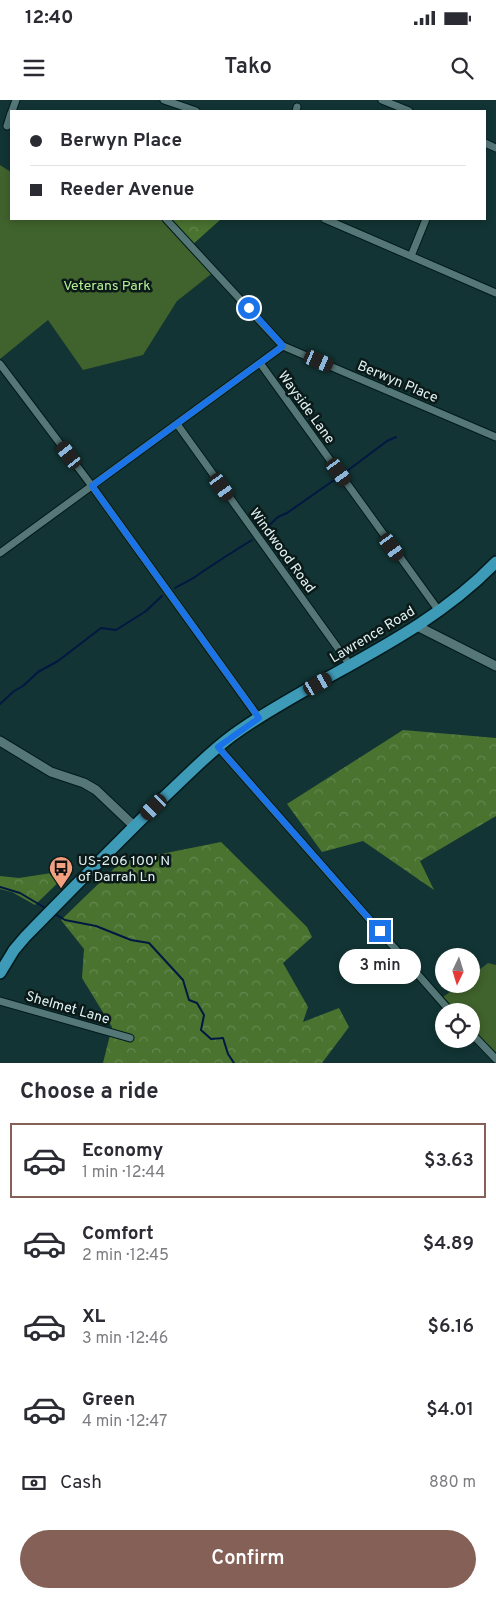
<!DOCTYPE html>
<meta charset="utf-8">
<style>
body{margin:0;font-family:Overpass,sans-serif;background:#f7f7f7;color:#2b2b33;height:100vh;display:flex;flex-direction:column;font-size:19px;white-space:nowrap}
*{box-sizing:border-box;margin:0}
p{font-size:16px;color:#7c7c81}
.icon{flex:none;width:28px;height:28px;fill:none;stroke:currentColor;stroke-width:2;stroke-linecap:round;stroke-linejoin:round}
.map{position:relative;height:963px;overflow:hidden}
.side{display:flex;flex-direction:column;background:#fff;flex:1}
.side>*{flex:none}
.guide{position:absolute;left:10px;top:10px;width:476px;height:110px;border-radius:0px;box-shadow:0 2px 8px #0003;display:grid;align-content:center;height:110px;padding:0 20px;background:#fff}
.needle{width:32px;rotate:184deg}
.buttons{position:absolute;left:435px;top:848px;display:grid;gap:10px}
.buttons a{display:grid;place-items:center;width:45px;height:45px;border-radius:50%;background:#fff;box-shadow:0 2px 8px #0003;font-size:25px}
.end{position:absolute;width:22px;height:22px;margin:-11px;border:6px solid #1a73e8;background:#fff;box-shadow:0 0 0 2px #fff}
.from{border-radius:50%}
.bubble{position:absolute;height:35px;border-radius:18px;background:#fff;box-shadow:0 2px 8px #0003;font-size:16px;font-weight:600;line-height:35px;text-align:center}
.car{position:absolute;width:15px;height:30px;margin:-15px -8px;border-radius:6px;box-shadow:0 0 4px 1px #0007;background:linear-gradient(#222 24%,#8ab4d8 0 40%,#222 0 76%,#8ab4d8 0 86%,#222 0)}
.guide b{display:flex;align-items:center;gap:18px;height:48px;font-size:19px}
.guide b+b{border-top:1px solid #e1e1e2}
.guide i{width:12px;height:12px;background:#2b2b33}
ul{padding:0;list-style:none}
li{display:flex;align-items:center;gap:15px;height:75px;margin:0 10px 8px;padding:0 10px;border:2px solid transparent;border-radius:0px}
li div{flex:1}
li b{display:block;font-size:19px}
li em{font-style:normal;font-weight:600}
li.selected{border-color:#856056}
li>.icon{width:45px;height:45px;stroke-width:1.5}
h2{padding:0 20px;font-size:22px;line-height:60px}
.pay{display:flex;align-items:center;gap:12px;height:55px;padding:0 20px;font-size:19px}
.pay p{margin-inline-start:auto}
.action{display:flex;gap:10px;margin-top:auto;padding:10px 20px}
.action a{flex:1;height:58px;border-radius:30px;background:#856056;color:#fff;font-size:20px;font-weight:600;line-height:58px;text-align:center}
.status{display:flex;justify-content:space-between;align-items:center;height:35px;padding:0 25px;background:#fff;direction:ltr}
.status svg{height:14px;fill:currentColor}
header{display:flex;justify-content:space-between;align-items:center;height:65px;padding:0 20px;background:#fff;font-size:22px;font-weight:600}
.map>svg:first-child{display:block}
.forest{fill:url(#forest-crowns)}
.green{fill:#40622c}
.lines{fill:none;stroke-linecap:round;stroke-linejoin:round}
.stream{stroke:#001842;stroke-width:2}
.minor-casing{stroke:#021a1b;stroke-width:9}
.tertiary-casing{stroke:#021a1b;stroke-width:11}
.primary-casing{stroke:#021a1b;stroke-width:14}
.minor{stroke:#577;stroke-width:7}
.tertiary{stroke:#577;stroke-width:9}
.primary{stroke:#3e9bb8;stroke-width:11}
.route{stroke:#1a73e8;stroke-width:6}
.labels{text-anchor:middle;stroke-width:5;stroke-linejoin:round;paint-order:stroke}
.park-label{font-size:14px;fill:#b5f193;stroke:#0b1919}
.street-label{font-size:14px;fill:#e0f2f2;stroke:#0b1919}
.poi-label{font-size:14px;fill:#e0f2f2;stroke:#0b1919;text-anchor:start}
</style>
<div class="status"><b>12:40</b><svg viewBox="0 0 49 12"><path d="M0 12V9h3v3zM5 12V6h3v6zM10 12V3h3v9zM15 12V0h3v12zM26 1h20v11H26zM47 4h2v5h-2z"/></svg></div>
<header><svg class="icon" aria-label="menu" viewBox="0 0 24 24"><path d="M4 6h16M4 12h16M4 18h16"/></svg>Tako<svg class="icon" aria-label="search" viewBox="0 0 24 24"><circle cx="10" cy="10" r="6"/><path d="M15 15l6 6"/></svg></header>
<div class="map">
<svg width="496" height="963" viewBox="0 0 496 963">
<defs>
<pattern id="forest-crowns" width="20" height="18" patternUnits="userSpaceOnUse" patternTransform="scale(1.25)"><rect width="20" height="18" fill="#4a7330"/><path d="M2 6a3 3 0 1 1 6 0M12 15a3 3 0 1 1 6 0" fill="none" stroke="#64874e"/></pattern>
</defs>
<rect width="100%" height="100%" fill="#123434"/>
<!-- forest -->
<path class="forest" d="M166,119H221L191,146Z
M403,630L496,638V716L420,761L434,790L363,741L322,752L287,704Z
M221,742L307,827L312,837L283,863L308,907L303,922L339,908L349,927L322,963H103L112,927L82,878L84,849L61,820L121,762Z
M71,770L35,805L12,792L0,789V776L19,778Z"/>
<!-- green -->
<path class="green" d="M0,65L11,72V119H167L215,171L177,201L143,255L83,270L48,220L0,259Z
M488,863L496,865V953L471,927V911H457L443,897L461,884H471V876Z"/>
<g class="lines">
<!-- stream -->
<path class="stream" d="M347,371L387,341L396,337
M263,431L278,417L287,413L337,378
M175,488C183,483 192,480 199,474C217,462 234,451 252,440
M0,604L14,591L23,586L38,572L58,561L101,528L116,530L146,511L162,496
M0,787L20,793L47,809
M55,814L65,820L96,826L131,840L149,843L183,880L189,900L197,903L204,915L201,930L211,939L223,938L228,954L234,963"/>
<!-- minor casing -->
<g class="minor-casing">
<path id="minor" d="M164,0L196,11
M382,0L409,11
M12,11L16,0
M296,11L297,7
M7,26L11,13
M485,43L496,48
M166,119L283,246L496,337
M325,119L496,193
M411,156L426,119
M260,263L439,511
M0,264L92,386L259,618
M177,324L350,565
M0,453L283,246
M218,647L450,911
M0,901L130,938
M471,933L496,959"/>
</g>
<!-- tertiary casing -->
<g class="tertiary-casing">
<path id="tertiary" d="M417,526L496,566
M0,641L51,672L84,683L96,690L135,727"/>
</g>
<!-- primary casing -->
<g class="primary-casing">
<path id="primary" d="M0,873L14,850L25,837C70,791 115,745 161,700C187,676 211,650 240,630C325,572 424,537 496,462"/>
</g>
<!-- minor -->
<use href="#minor" class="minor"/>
<!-- tertiary -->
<use href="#tertiary" class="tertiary"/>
<!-- primary -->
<use href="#primary" class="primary"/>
</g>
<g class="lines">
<!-- route -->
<path class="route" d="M249,208L283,246L92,386L259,618L218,647L380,831"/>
</g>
<!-- icons -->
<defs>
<g id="bus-pin" transform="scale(1.25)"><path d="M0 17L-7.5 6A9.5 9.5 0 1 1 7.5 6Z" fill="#f2a080" stroke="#0b1919"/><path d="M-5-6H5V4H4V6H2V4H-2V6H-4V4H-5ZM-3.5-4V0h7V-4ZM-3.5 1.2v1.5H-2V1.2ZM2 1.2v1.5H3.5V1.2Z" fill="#111"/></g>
</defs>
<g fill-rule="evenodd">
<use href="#bus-pin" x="61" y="768"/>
</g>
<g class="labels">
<!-- park labels -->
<g class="park-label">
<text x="107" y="190">Veterans Park</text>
</g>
<!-- street labels -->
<g class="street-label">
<text transform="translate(398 281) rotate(23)" y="5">Berwyn Place</text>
<text transform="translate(307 307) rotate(54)" y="5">Wayside Lane</text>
<text transform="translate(283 450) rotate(54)" y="5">Windwood Road</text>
<text transform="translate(372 534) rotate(-31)" y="5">Lawrence Road</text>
<text transform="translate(68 907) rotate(16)" y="5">Shelmet Lane</text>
</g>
<!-- poi labels -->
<g class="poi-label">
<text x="78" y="765">US-206 100' N<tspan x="78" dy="16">of Darrah Ln</tspan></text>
</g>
</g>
</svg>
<div class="buttons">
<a><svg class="needle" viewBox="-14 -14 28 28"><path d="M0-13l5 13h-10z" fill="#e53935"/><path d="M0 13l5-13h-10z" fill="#7c7c81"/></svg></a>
<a><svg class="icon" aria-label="locate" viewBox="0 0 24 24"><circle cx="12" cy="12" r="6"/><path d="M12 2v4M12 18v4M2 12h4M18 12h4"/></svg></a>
</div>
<i class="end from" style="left:249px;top:208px"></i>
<i class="end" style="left:380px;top:831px"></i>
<div class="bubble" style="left:339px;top:849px;width:82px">3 min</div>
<i class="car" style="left:319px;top:261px;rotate:113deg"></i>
<i class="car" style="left:69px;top:355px;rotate:323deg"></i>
<i class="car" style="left:339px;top:372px;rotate:144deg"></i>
<i class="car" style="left:222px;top:387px;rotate:144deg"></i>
<i class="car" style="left:392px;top:447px;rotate:144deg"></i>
<i class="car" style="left:318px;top:584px;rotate:60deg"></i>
<i class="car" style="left:154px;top:707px;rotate:226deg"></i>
<div class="guide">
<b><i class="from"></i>Berwyn Place</b>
<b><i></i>Reeder Avenue</b>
</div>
</div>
<section class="side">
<h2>Choose a ride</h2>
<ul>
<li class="selected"><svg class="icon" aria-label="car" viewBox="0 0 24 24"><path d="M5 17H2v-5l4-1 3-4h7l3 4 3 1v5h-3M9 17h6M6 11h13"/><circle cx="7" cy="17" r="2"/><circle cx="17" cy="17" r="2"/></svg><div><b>Economy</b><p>1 min · 12:44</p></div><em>$3.63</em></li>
<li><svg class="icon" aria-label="car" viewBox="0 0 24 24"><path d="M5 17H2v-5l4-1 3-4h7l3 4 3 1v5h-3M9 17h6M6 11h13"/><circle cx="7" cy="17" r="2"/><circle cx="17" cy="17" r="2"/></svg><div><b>Comfort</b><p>2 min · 12:45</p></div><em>$4.89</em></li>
<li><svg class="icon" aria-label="car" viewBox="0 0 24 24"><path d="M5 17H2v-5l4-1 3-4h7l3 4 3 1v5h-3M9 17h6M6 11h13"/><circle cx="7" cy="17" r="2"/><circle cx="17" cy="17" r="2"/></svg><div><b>XL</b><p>3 min · 12:46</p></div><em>$6.16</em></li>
<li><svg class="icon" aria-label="car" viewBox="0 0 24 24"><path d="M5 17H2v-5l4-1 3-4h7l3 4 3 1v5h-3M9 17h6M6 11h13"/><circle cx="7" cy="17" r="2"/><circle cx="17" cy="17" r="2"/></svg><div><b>Green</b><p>4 min · 12:47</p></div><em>$4.01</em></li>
</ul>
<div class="pay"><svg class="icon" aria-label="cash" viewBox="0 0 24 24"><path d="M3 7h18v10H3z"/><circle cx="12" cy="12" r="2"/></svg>Cash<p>880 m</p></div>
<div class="action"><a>Confirm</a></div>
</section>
